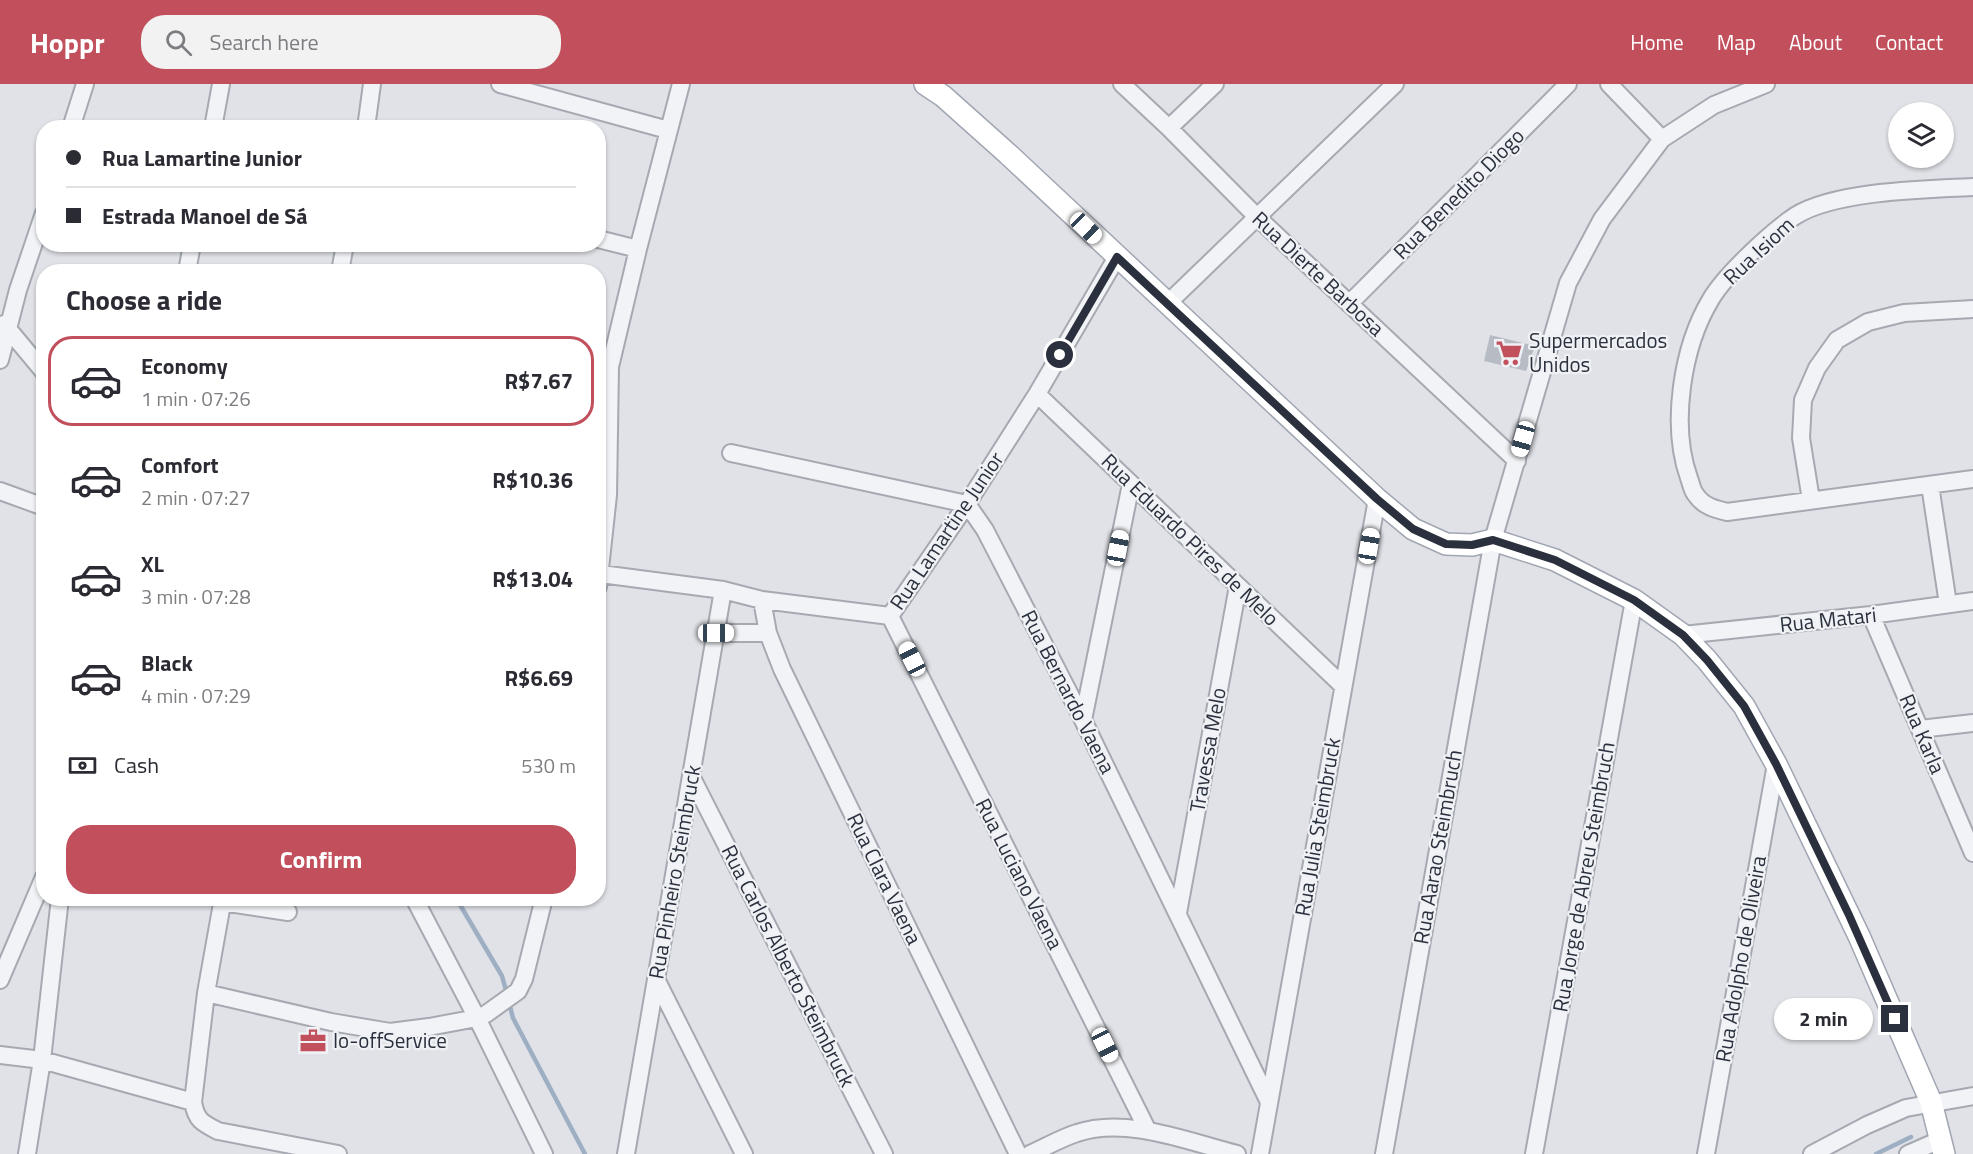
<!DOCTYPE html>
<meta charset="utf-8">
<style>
body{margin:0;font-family:"Titillium Web",sans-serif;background:#f2f2f3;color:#2b2b33;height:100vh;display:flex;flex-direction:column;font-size:22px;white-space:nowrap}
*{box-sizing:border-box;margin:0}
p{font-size:20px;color:#7c7c81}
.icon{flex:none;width:33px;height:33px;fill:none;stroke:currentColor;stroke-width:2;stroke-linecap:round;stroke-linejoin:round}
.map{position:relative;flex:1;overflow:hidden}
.side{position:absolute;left:36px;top:180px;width:570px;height:642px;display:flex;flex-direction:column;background:#fff;border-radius:24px;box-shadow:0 2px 4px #0004}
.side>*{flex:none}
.guide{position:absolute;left:36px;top:36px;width:570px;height:132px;border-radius:24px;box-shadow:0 2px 4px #0004;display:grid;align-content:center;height:132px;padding:0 30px;background:#fff}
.tools{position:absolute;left:1888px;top:18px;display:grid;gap:12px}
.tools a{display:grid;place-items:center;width:66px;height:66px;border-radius:50%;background:#fff;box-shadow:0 2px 4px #0004;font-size:30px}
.end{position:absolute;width:27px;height:27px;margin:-14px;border:8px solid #2a303d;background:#fff;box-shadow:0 0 0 3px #fff}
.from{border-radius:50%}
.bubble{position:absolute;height:42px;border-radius:21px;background:#fff;box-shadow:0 2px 4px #0004;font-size:20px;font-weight:700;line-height:42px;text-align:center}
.car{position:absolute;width:18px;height:36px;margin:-18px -9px;border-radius:8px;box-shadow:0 0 4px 2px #0007;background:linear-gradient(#fff 24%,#345 0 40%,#fff 0 76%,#345 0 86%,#fff 0)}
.guide b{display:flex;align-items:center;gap:21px;height:57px;font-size:22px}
.guide b+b{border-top:2px solid #e1e1e2}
.guide i{width:15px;height:15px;background:#2b2b33}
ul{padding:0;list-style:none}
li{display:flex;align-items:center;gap:18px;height:90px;margin:0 12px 9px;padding:0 18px;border:3px solid transparent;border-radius:24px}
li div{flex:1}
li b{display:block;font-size:22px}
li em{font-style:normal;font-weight:700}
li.selected{border-color:#c14f5c}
li>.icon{width:54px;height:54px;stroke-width:1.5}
h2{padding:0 30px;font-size:27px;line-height:72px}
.pay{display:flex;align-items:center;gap:15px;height:66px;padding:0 30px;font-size:22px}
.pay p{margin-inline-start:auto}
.cta{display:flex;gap:12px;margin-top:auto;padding:12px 30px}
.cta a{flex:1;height:69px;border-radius:24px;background:#c14f5c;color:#fff;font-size:24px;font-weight:700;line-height:69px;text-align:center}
header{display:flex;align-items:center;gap:36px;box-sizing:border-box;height:84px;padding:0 30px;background:#c14f5c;color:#fff}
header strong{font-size:28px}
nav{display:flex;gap:33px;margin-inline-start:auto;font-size:21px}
.search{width:420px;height:54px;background:#f2f2f3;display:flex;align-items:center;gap:15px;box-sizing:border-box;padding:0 21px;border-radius:24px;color:#7c7c81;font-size:22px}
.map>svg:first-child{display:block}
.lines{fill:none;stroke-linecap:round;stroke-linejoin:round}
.stream{stroke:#9eafc4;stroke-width:4.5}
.building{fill:#b7bbc4}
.minor-casing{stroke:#a6a9b1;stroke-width:20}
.major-casing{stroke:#a0a6b2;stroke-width:24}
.minor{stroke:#f2f3f6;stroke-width:16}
.major{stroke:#fff;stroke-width:21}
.route{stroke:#2a303d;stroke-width:8}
.labels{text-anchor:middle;stroke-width:4.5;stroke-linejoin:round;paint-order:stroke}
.street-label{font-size:21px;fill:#2a303d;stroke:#eff1f5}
.poi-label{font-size:21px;fill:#2a303d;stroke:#eff1f5;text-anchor:start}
</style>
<header>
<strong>Hoppr</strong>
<div class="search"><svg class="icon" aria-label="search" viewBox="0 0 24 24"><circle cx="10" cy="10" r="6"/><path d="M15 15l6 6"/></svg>Search here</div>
<nav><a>Home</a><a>Map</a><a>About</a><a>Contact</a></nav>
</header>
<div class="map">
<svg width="1973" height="1070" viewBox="0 0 1973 1070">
<rect width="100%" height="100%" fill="#e0e2e7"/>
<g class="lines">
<!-- stream -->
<path class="stream" d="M456,814L502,892L507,910
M509,918L513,934L585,1070
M1876,1070L1911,1053"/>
</g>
<!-- building -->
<path class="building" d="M1490,251L1535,262L1526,287L1484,277Z"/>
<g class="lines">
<!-- minor casing -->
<g class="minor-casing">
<path id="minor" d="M500,0L668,46
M1122,0L1169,44L1257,133L1517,377
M1609,0L1662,55
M71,44L85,0
M213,44L221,0
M366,44L372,0
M1169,44L1215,0
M1973,103C1926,105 1834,107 1795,132C1771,148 1726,190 1711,215C1682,263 1670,341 1689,394C1691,399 1692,407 1696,411C1703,422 1715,425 1727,428L1973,395
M598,155L638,165
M187,188L192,160
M340,188L345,160
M1167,220L1395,0
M1349,220L1568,0
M4,240L44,288
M0,276L18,206L44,129
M1037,310L1343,602
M731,369L967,420L985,446L1083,636L1268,1016
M1930,401L1948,520
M0,407L44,423
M1811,416L1801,354L1803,316L1817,284L1837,256L1868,238L1904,229L1973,225
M601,490L723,506L762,516L890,532
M598,503L608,411L610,283L638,165L681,0
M762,516L768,549L782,585L1018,1070
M1871,531L1973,769
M890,532L1148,1047
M890,532L967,420L1037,310L1117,173
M716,549H768
M1683,551L1871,531L1973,517
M1083,636L1131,400
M1920,645L1973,639
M692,694L884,1070
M223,814L206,909L193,1018C196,1036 202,1039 218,1047L338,1070
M414,814L477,934L544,1070
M222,818L288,828
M1178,829L1238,502
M656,895L744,1070
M0,896L44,793
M206,909L331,938L390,948L429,943L477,934L486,930L518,907L524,895L544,814
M0,971L42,976L193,1018
M27,1070L42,976L60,814
M626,1070L723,506
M1030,1070C1046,1063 1061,1054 1077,1049C1126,1032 1189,1058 1237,1070
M1260,1070L1377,415
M1384,1070L1493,456L1568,199L1602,135L1662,55L1714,21L1766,0
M1534,1070L1634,516
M1706,1070L1776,680
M1812,1070L1867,1041L1906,1024L1973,1012
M1908,1070L1940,1056"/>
</g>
<!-- major casing -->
<g class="major-casing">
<path id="major" d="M925,0L943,12L1008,70L1377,415L1413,445L1446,460L1472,461L1493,456L1555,476L1634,516L1683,551L1707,576L1744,622L1776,680L1859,852L1931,1018L1944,1070"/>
</g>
<!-- minor -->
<use href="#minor" class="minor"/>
<!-- major -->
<use href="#major" class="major"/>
</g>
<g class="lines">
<!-- route -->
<path class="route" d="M1060,271L1117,173L1377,415L1413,445L1446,460L1472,461L1493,456L1555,476L1634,516L1683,551L1707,576L1744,622L1776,680L1849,831L1895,935"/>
</g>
<!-- icons -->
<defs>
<g id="supermarket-bare" transform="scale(2.07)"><path d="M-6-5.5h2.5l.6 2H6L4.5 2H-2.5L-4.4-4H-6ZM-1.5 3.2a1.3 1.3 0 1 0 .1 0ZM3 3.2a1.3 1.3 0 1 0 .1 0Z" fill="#c14f5c" stroke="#eff1f5" stroke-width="2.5" paint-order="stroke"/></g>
<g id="office-bare" transform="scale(2.07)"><path d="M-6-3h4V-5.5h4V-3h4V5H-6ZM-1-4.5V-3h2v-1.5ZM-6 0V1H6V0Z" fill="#c14f5c" stroke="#eff1f5" stroke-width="2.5" paint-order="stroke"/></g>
</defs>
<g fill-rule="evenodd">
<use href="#supermarket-bare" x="1509" y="269"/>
<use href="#office-bare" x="313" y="957"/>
</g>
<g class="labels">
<!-- street labels -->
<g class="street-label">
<text transform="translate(1459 110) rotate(-45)" y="7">Rua Benedito Diogo</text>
<text transform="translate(1759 167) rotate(-43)" y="7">Rua Isiom</text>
<text transform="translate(1318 190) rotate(43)" y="7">Rua Dierte Barbosa</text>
<text transform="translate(947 447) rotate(-56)" y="7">Rua Lamartine Junior</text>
<text transform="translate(1190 456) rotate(44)" y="7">Rua Eduardo Pires de Melo</text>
<text transform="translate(1828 536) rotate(-6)" y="7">Rua Matari</text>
<text transform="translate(1068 608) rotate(63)" y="7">Rua Bernardo Vaena</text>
<text transform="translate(1922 650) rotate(67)" y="7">Rua Karla</text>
<text transform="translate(1208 666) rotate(-80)" y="7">Travessa Melo</text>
<text transform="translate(1318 743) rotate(-80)" y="7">Rua Julia Steimbruck</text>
<text transform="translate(1438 763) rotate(-80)" y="7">Rua Aarao Steimbruch</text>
<text transform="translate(675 788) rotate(-80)" y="7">Rua Pinheiro Steimbruck</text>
<text transform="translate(1019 790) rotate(63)" y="7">Rua Luciano Vaena</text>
<text transform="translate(1584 793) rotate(-80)" y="7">Rua Jorge de Abreu Steimbruch</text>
<text transform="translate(884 795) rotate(64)" y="7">Rua Clara Vaena</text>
<text transform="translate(1741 875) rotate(-80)" y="7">Rua Adolpho de Oliveira</text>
<text transform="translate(788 882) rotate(63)" y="7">Rua Carlos Alberto Steimbruck</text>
</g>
<!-- poi labels -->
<g class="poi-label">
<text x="1529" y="264">Supermercados<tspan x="1529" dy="24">Unidos</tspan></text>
<text x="333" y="964">Io-offService</text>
</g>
</g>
</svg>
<div class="tools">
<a><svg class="icon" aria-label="layers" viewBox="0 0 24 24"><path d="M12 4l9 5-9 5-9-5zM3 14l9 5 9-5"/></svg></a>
</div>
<i class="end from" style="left:1060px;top:271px"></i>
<i class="end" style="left:1895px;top:935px"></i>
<div class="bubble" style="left:1774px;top:914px;width:99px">2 min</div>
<i class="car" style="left:1086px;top:144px;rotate:134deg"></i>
<i class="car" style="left:1523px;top:355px;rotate:196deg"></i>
<i class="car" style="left:1369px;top:462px;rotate:10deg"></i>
<i class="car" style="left:1118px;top:464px;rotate:11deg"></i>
<i class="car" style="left:716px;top:549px;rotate:90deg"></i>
<i class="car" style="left:912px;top:575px;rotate:333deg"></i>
<i class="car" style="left:1105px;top:961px;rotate:154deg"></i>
<div class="guide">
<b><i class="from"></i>Rua Lamartine Junior</b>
<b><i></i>Estrada Manoel de Sá</b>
</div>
<section class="side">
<h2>Choose a ride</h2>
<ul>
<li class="selected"><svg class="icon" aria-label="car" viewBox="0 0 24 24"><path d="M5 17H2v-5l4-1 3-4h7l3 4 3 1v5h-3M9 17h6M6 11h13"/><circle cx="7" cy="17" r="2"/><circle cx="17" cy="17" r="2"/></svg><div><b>Economy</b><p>1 min · 07:26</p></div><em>R$7.67</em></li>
<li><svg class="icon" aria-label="car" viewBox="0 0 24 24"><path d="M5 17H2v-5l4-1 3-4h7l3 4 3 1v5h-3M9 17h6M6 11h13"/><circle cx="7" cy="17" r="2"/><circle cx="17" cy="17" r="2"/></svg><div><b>Comfort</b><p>2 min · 07:27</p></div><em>R$10.36</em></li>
<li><svg class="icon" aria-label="car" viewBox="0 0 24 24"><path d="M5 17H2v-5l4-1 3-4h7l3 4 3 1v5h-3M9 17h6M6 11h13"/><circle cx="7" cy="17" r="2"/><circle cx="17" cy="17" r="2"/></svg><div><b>XL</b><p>3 min · 07:28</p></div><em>R$13.04</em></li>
<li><svg class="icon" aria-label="car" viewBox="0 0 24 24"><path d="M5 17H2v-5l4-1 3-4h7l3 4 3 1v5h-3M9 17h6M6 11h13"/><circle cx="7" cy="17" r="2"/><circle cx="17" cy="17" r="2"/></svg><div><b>Black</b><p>4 min · 07:29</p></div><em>R$6.69</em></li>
</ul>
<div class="pay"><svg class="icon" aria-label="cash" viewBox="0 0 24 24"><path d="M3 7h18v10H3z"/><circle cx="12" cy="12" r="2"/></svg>Cash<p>530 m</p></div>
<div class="cta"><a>Confirm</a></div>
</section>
</div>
